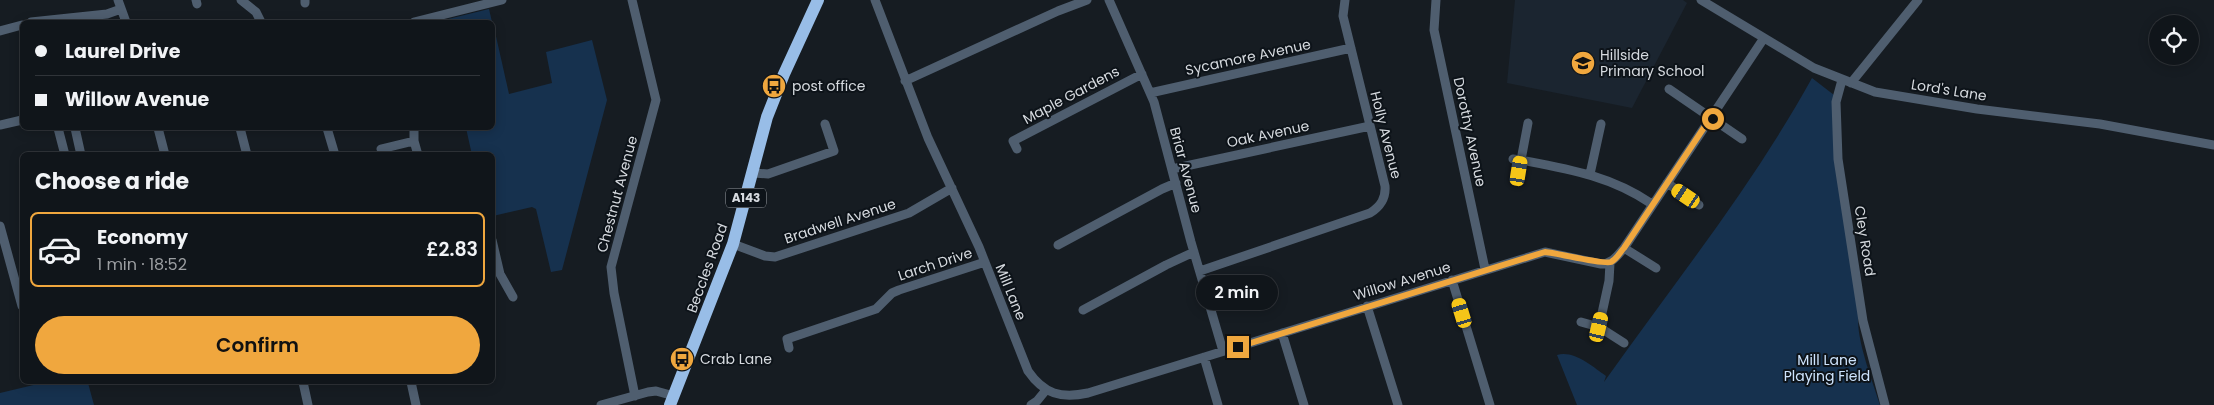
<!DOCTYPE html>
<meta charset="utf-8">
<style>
body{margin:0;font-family:Poppins,sans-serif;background:#191e23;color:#f1f3f6;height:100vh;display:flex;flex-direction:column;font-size:19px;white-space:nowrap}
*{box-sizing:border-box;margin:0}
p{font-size:16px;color:#9c9fa2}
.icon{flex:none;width:28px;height:28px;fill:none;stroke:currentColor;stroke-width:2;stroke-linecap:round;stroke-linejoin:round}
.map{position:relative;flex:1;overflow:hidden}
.panel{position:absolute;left:20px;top:152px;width:475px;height:232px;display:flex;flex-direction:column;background:#10151a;border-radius:8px;box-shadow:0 2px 12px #0003,0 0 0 1px #303439}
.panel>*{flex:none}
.top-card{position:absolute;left:20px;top:20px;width:475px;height:110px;border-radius:8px;box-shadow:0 2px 12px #0003,0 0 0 1px #303439;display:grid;align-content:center;height:110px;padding:0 15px;background:#10151a}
.tools{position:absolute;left:2149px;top:15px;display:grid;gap:10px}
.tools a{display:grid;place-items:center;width:50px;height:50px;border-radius:50%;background:#10151a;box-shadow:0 2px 12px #0003,0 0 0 1px #303439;font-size:25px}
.end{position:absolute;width:22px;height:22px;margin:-11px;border:6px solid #f0a73e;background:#111;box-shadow:0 0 0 2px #111}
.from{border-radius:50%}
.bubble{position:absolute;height:35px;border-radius:18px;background:#10151a;box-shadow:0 2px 12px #0003,0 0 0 1px #303439;font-size:16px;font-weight:600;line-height:35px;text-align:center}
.car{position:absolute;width:15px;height:30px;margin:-15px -8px;border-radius:6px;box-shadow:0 0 4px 1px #0007;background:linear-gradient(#f5c518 24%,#345 0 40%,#f5c518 0 76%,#345 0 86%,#f5c518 0)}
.top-card b{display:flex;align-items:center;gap:18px;height:48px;font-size:19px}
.top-card b+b{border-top:1px solid #303439}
.top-card i{width:12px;height:12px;background:#f1f3f6}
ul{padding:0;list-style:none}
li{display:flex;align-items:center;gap:15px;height:75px;margin:0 10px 8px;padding:0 5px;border:2px solid transparent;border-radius:8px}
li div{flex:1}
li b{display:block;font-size:19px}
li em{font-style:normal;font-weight:600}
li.selected{border-color:#f0a73e}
li>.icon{width:45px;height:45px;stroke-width:1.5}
h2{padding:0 15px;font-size:22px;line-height:60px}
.primary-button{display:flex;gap:10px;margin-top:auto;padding:10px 15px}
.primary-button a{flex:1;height:58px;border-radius:30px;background:#f0a73e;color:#111;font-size:20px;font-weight:600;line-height:58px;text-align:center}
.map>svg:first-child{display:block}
.built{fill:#1b2530}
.green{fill:#16314e}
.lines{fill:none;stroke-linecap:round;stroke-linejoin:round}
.minor{stroke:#4f5e6f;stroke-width:9}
.highway{stroke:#98bde7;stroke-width:12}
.route{stroke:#f0a73e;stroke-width:6}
.labels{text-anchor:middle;stroke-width:4;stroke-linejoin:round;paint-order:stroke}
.shield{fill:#0d1319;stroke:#9a9ea4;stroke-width:1}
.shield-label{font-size:12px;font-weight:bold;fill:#d6dadf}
.poi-label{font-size:14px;fill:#d6dadf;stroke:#0d1319;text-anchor:start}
.street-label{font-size:14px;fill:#d6dadf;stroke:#0d1319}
.park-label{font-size:14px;fill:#cee4fd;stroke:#0d1319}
</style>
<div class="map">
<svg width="2214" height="405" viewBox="0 0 2214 405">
<rect width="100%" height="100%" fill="#161c22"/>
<!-- built -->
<path class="built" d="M1515,0H1683L1687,3L1632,108L1507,83Z"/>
<!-- green -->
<path class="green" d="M489,9L492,22H440V21Z
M493,23L509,94L552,83L546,52L592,40L607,100L562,270L551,272L536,209L532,207L493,216L492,155H472L466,128H492Z
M1812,78L1834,95L1859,313C1854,335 1873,382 1880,405H1577L1557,355C1574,350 1593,367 1606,376L1604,382C1675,282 1753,185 1812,78Z
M42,383H88L94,405H0V393Z"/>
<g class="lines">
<!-- minor -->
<path class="minor" d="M118,0L126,22
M196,0L197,4
M241,0L256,12L261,22
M305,0V3
M632,0L656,100L611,267L614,293L635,396
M875,0L928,138L979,247L1028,371C1044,394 1061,399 1088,393L1545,252L1601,264C1613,263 1617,256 1624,248L1764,38
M1109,0L1154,102L1191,242L1223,351
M1436,0L1434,30L1485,269
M1701,0L1814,68L1875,92L1977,109L2100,124L2214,145
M31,22L107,14L121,9
M414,22L502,0
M0,31L22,25
M1842,80L1836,102L1838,159L1863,321L1885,405
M905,81L1058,11L1087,0
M1851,83L1918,0
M1669,89L1742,139
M1150,93L1351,48
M1528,123L1521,160C1569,169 1611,176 1652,204
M0,125L22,120
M58,128L65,155
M75,128L81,155
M158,128L165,155
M240,128L247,155
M327,128L335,155
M414,128V141L418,155
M381,149L414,141
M1017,149L1013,141L1142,74
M1513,159L1521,160L1519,171
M1172,169L1370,126
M753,173L768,174L834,151L825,124
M1590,174L1601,124
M1667,183L1699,205
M0,226L22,306
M492,240L500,274L513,297
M733,244L765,256L775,257L909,213L952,188
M1058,245L1162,189L1176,183
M1624,248L1656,268
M1200,271L1370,213C1381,206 1386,198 1385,186L1343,16L1345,0
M1452,280L1490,405
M1367,306L1398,405
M1083,310L1166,265L1194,252
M1581,322L1599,327L1624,343
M1599,327L1609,281L1610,263
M1282,333L1304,405
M789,348L787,339L876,309L892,293L899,290L985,262
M1204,357L1218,405
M303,382L308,405
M411,382L416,405
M601,405L648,392L656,391L674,396
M1031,405L1037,401L1046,390"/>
<!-- highway -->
<path class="highway" d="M670,405L733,244L767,117L784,74L818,0"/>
</g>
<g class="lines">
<!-- route -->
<path class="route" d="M1238,347L1545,252C1558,253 1603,265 1611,262C1617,259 1620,252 1624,248L1711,117L1713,119"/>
</g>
<!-- icons -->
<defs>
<g id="school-disc" transform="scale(1.25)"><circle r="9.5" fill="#f0a73e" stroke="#0d1319"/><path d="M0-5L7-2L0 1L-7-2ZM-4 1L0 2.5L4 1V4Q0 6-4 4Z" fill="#111"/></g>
<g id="bus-disc" transform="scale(1.25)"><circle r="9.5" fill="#f0a73e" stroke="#0d1319"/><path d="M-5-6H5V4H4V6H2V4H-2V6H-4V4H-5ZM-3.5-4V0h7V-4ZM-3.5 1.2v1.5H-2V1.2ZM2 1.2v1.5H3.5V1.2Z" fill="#111"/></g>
</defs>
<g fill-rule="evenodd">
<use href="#school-disc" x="1583" y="63"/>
<use href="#bus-disc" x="774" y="86"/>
<use href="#bus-disc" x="682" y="359"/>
</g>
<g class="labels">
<!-- shield labels -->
<rect class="shield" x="726" y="188.5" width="40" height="19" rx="4"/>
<g class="shield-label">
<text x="746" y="202">A143</text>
</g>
<!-- poi labels -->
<g class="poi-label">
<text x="1600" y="60">Hillside<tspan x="1600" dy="16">Primary School</tspan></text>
<text x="792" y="91">post office</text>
<text x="700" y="364">Crab Lane</text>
</g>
<!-- street labels -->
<g class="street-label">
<text transform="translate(1248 57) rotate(-12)" y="5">Sycamore Avenue</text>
<text transform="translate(1949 90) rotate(9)" y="5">Lord's Lane</text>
<text transform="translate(1071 95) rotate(-28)" y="5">Maple Gardens</text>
<text transform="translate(1470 132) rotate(78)" y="5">Dorothy Avenue</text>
<text transform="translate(1268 134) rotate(-12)" y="5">Oak Avenue</text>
<text transform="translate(1386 135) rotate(76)" y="5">Holly Avenue</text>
<text transform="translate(1186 170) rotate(75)" y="5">Briar Avenue</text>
<text transform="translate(617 194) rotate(-75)" y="5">Chestnut Avenue</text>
<text transform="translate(840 221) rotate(-18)" y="5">Bradwell Avenue</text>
<text transform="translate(1865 241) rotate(81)" y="5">Cley Road</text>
<text transform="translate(935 264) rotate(-18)" y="5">Larch Drive</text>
<text transform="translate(707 268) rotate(-70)" y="5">Beccles Road</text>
<text transform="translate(1402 281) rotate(-17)" y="5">Willow Avenue</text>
<text transform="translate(1011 292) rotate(68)" y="5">Mill Lane</text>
</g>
<!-- park labels -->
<g class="park-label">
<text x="1827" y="365">Mill Lane<tspan x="1827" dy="16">Playing Field</tspan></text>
</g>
</g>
</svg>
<div class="tools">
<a><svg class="icon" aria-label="locate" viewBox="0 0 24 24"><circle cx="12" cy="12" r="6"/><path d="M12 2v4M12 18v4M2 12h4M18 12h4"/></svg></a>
</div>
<i class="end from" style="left:1713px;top:119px"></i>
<i class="end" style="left:1238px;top:347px"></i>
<div class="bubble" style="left:1196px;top:275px;width:82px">2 min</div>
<i class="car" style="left:1519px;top:171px;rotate:9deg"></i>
<i class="car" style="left:1686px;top:196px;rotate:304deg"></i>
<i class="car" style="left:1462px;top:313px;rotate:343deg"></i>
<i class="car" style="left:1599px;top:327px;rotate:13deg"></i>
<div class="top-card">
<b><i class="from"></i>Laurel Drive</b>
<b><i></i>Willow Avenue</b>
</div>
<section class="panel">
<h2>Choose a ride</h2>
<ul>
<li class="selected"><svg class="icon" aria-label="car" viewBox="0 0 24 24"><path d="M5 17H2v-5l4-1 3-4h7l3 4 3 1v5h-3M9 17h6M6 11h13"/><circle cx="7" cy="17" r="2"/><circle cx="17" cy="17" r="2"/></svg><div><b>Economy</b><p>1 min · 18:52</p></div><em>£2.83</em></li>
</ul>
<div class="primary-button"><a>Confirm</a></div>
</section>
</div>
